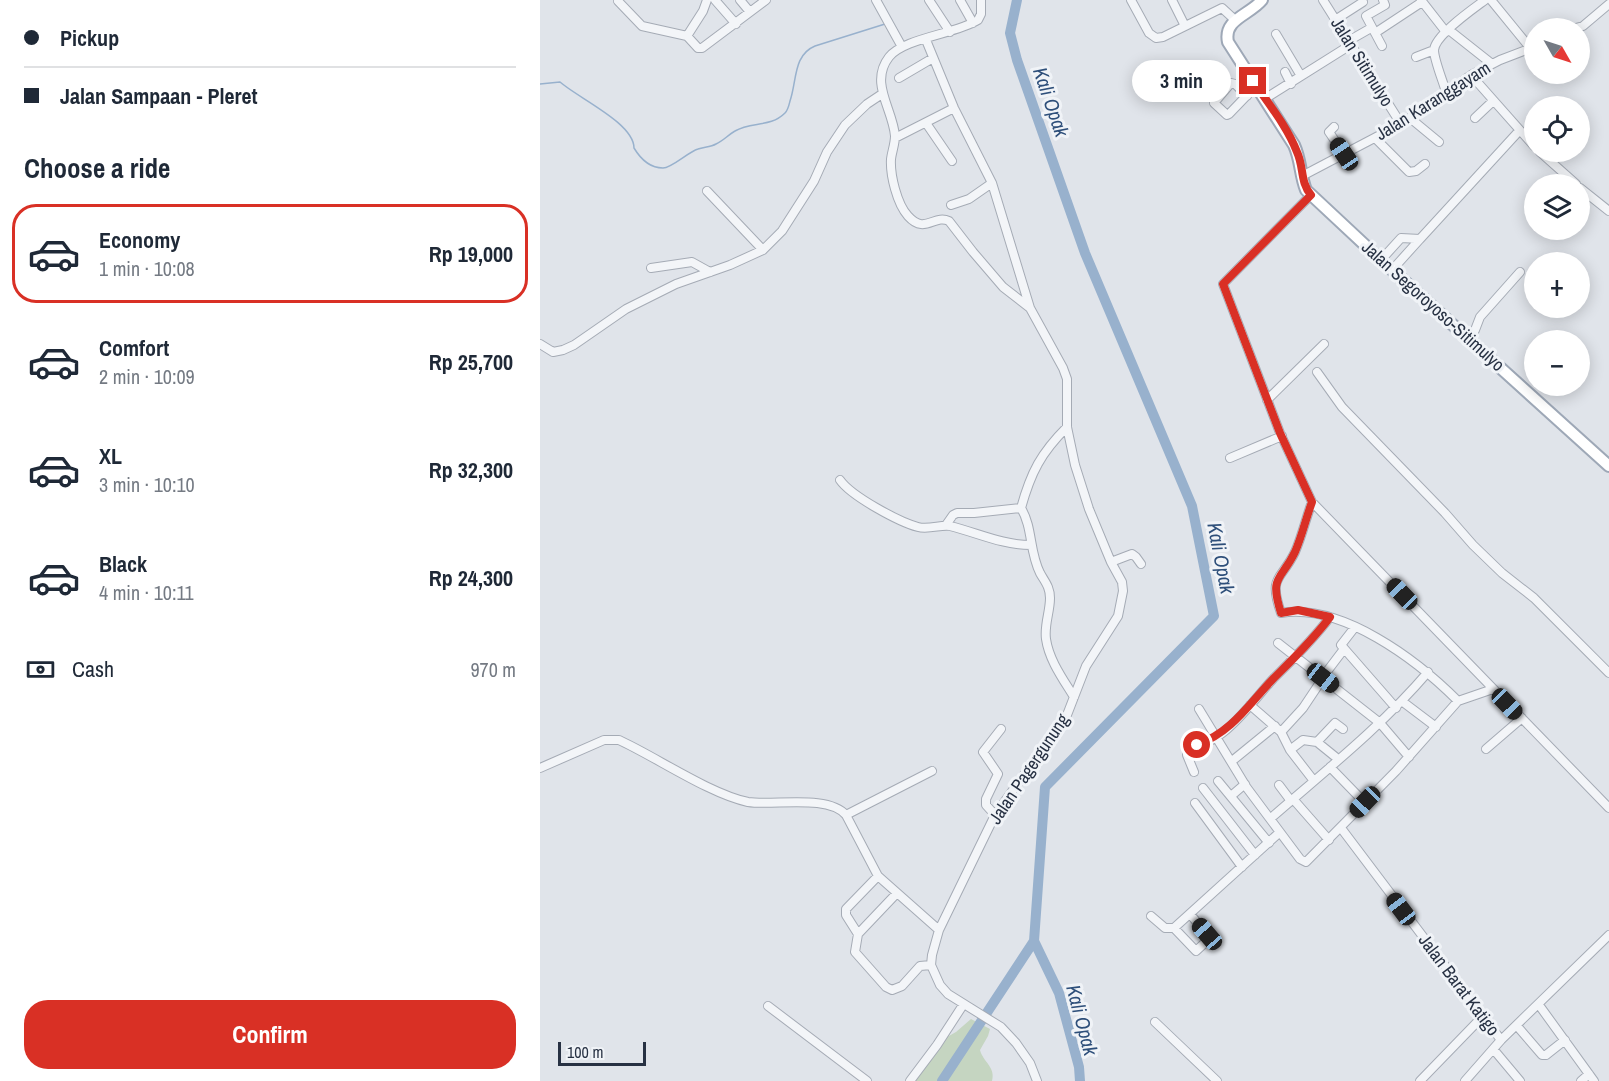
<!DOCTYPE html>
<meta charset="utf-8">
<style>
body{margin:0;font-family:"Archivo Narrow",sans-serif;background:#f6f6f7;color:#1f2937;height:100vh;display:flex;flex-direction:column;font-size:22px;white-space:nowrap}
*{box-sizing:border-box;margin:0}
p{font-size:20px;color:#747a83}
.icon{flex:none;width:33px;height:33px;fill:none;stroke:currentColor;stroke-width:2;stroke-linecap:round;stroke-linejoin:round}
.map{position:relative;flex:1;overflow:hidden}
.details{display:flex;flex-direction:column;background:#fff;width:540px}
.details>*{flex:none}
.hud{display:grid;align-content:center;height:132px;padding:0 24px;background:#fff}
.needle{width:39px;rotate:129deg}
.buttons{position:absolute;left:984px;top:18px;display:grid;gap:12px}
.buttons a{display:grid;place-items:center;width:66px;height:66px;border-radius:50%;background:#fff;box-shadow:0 3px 15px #0003;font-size:30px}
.scale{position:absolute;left:18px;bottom:15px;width:88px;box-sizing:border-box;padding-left:6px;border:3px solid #273143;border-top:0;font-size:16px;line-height:21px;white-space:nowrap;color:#273143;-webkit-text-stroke:4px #f0f3f7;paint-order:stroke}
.end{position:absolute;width:27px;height:27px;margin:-14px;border:8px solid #d93025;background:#fff;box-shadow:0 0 0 3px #fff}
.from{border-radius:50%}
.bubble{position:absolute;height:42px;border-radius:21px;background:#fff;box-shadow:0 3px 15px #0003;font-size:20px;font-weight:700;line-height:42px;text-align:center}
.car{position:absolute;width:18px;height:36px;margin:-18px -9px;border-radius:8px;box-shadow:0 0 4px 2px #0007;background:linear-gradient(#222 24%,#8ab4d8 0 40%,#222 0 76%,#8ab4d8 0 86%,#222 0)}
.hud b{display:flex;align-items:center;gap:21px;height:57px;font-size:22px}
.hud b+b{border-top:2px solid #e0e1e3}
.hud i{width:15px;height:15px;background:#1f2937}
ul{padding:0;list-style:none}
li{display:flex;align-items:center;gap:18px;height:99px;margin:0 12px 9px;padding:0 12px;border:3px solid transparent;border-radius:24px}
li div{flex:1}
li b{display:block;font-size:22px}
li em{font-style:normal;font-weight:700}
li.current{border-color:#d93025}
li>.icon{width:54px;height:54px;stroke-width:1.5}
h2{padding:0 24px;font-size:27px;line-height:72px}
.pay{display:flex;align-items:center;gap:15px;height:66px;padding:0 24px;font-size:22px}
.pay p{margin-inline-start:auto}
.button{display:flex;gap:12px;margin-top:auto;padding:12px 24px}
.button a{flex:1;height:69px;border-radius:24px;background:#d93025;color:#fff;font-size:24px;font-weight:700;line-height:69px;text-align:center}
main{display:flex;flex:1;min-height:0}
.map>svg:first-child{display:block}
.green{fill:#c5d5c1}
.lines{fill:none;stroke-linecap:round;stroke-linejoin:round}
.stream{stroke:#98b1cd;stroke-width:1.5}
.river{stroke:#98b1cd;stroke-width:10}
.minor-casing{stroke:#a5abb5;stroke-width:10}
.major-casing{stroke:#9ea8b7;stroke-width:14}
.minor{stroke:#f3f5f8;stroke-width:8}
.major{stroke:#fff;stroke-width:10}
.route{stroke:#d93025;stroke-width:8}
.labels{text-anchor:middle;stroke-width:6;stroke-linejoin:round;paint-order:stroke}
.street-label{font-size:18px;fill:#273143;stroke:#f0f3f7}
.water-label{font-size:20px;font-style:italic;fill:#2e4f7a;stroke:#f0f3f7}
</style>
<main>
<section class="details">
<div class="hud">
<b><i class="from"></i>Pickup</b>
<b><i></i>Jalan Sampaan - Pleret</b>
</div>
<h2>Choose a ride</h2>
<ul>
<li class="current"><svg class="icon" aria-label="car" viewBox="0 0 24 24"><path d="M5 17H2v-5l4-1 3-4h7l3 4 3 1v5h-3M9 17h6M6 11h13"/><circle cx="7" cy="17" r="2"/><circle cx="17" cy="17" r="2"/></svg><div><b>Economy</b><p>1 min · 10:08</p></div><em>Rp 19,000</em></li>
<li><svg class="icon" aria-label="car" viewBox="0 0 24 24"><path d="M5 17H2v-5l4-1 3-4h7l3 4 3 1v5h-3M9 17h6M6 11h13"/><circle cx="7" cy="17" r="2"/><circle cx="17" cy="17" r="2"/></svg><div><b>Comfort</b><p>2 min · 10:09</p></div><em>Rp 25,700</em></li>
<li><svg class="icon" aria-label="car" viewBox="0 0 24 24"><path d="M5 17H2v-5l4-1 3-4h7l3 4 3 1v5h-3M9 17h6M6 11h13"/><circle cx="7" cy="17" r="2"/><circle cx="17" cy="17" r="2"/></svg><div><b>XL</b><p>3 min · 10:10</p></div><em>Rp 32,300</em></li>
<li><svg class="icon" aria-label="car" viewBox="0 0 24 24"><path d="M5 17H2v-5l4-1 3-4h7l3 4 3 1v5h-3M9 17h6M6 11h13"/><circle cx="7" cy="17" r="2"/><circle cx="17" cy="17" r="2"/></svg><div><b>Black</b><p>4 min · 10:11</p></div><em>Rp 24,300</em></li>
</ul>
<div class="pay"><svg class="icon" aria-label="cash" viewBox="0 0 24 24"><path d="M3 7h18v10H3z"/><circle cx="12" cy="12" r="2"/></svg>Cash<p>970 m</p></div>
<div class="button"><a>Confirm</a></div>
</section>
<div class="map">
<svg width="1069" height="1081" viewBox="0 0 1069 1081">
<rect width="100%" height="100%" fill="#e0e4ea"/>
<!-- green -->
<path class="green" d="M431,1019L450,1029L448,1036L440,1050C443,1062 456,1067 452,1081H375L407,1037L416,1032Z"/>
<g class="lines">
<!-- stream -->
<path class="stream" d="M0,84L20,82C38,98 94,123 94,148C100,158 110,168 123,168C132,168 148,152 158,149C164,147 171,147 176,144C183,141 188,135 195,131C211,121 230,128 245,113C248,110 249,105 250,101C257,81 253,55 275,46L345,24"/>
<!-- river -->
<path class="river" d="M477,0L470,33L477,60L545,253L652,506L674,616L505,787L494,941L519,993L539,1067L540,1081
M402,1081L494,941"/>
<!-- minor casing -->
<g class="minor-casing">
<path id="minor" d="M175,0L196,24
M200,0L210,12
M336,0L362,47
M389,0L410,32
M420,0L433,23
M441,0V14L438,20C416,34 364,38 349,57C329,83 353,109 355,136C355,144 352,151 351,159C350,175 357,204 368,216C385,235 394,214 409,221L433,252L463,287L490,308L523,368L527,379V427L535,465L549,509L571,562L582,582L583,591L578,616L546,666L527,715L455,815L399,930L392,955L391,965L400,985L408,994L461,1027L476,1043L490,1063L497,1081
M591,0L609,33L616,38L623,37L682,8L695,20
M632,0L645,26
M783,0L861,124
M881,0L906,32
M951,0L991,49
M78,1L102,26L147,36L158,48H162L226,0
M795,20L823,2
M1036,28L1043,26L1069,4
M909,30L952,64
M835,33L882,2
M736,34L761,76
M147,36L163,11L167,0
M386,40L414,108L452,183L490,308
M810,40L831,28
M842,46L826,16L845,5L843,0
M876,57L894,50
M745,72L751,84
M931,75L994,146
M359,78L393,58
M906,92C903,81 894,60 894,50C895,35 933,9 945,0
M707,96L695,84L691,83L674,103L687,115L689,114L716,86
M726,98L812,44
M870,118L899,142
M935,118L953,101
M386,123L412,161
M794,127L789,132L804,154
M355,138L414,108
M835,138L869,172L876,171L885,164
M1000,152L1036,184
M762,176L861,124L931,75L960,60L994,47
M1040,188L1069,211
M167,191L223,250
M771,195L683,284L740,433L772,502L1069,808
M411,205L429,199L452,183
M841,260L861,238L880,239L979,131
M111,268L152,262L170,272
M852,270L880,239
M928,339L935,330L940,317L980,272
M0,344L13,352L23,350L34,345L86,309L136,284L190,265L223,250L242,231L274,181L287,152L305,125L327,104L342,94
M777,372L802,407L905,513L933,545L962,573L994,598L1069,673
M727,400L784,344
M527,427C501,453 491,472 481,508C493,528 489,551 500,573C505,582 510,587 510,598C510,612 504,625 506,639C509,660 523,679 534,697
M690,458L742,436
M300,480C311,496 359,522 378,527C389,530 402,524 410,526C438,533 462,545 491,545
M772,502C766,518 762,536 755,552C741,581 728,575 741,613C802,603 877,660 918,701
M406,525L413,515L417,513H434L481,508
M571,562L592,554L596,557L601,564
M815,627L801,645L856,708
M738,643L840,723L869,757
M782,678L804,649
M863,702L896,727
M710,705L741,732L750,750L774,781
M659,709L707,788L760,859L766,862L856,771L918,701L953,689
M741,732L763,708L783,678
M777,742L795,723L803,729
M946,749L982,718
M750,750L763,740L777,742L798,759
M692,761L735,726
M790,767L825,803
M0,768L64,740H79C116,757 170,794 208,802C233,806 288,794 306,815L338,876L399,930
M654,772L647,755L648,745C680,750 714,699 733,679C753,659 773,640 790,617
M678,781L729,843
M739,785L751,801
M663,788L715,855
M691,796L705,784
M753,799L789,840
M655,803L702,867
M306,815L392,771
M455,815L446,805V799L458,774L443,752L461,729
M731,818C785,771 841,727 888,672
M801,828L961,1040L925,1081
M338,876L306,909V915L318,934L315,952L346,987L352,990L362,986L380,966L391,965
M611,916L625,928H634L656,951L670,938L650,914
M634,928L740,832
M318,934L357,893
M999,1005L1054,1081
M228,1006L327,1081
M615,1022L677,1081
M977,1026L1002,1055H1006L1025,1040
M961,1040L1069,935
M954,1050L980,1081
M370,1081L397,1045L423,1005
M880,1081L943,1016
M1041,1081L1049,1074"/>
</g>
<!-- major casing -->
<g class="major-casing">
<path id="major" d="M722,0C710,15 683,19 688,42L754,145C761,160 760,175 766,190L841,260L1069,466"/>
</g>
<!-- minor -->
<use href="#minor" class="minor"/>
<!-- major -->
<use href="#major" class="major"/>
</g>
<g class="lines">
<!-- route -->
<path class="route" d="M657,745C693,731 708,705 733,679C753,659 773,640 790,617L758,610L741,613C729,575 741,581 755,552C762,536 766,518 772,502L740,433L683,284L771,195C760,182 764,167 757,152C747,126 728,103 713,81"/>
</g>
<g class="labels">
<!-- street labels -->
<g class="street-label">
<text transform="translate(822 62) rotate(58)" y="6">Jalan Sitimulyo</text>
<text transform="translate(893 101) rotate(-32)" y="6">Jalan Karanggayam</text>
<text transform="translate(893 306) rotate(42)" y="6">Jalan Segoroyoso-Sitimulyo</text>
<text transform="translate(489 769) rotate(-56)" y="6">Jalan Pagergunung</text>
<text transform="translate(919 985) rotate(53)" y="6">Jalan Barat Katigo</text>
</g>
<!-- water labels -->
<g class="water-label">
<text transform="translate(511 102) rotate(71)" y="7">Kali Opak</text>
<text transform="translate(681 558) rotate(79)" y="7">Kali Opak</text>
<text transform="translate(542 1020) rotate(75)" y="7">Kali Opak</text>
</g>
</g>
</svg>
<div class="buttons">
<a><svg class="needle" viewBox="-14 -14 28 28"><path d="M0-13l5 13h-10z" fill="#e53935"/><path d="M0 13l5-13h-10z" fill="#747a83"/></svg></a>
<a><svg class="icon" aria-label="locate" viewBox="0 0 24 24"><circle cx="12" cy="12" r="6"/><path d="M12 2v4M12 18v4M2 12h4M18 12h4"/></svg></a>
<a><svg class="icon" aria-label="layers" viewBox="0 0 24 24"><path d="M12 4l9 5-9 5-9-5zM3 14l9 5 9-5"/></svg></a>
<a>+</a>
<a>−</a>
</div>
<div class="scale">100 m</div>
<i class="end from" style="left:657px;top:745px"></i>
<i class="end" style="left:713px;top:81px"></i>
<div class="bubble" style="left:592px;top:60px;width:99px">3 min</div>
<i class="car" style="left:804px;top:154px;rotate:326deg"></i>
<i class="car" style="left:862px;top:594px;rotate:316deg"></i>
<i class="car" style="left:783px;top:678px;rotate:128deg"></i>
<i class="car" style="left:967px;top:704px;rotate:136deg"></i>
<i class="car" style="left:825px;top:802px;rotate:224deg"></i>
<i class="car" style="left:861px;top:909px;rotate:323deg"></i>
<i class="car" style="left:667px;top:934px;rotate:319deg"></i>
</div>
</main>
